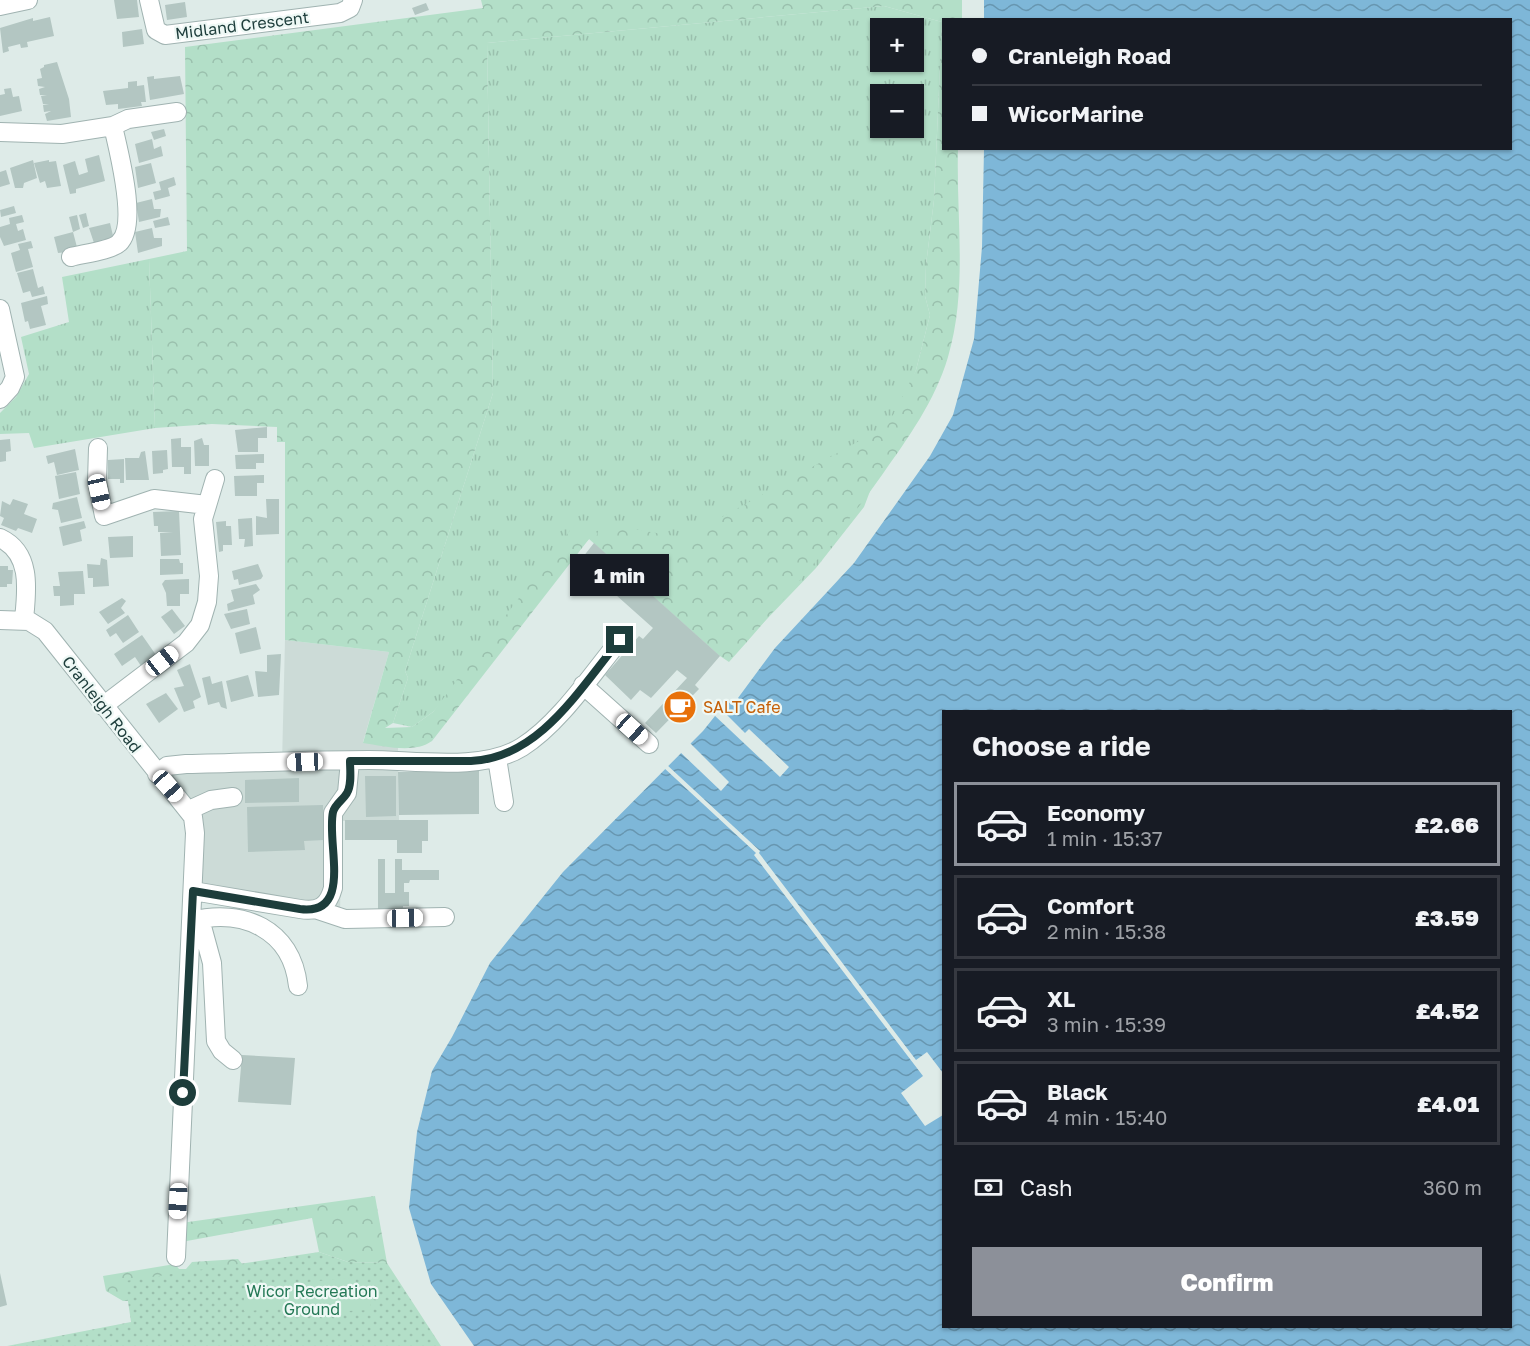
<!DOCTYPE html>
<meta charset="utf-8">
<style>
body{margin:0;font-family:"Golos Text",sans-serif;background:#242831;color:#f1f3f6;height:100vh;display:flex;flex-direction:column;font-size:22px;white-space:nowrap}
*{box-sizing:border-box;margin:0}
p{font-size:20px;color:#9ea1a6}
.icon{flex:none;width:33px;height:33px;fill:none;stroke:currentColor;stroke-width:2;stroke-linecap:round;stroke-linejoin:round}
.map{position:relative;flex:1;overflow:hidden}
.details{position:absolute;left:942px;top:710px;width:570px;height:618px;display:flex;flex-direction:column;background:#171b24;border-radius:0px;box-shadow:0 2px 4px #0004}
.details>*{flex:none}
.top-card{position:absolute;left:942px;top:18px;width:570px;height:132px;border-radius:0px;box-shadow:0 2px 4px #0004;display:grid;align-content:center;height:132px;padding:0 30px;background:#171b24}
.buttons{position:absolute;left:870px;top:18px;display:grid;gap:12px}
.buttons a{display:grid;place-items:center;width:54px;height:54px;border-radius:0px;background:#171b24;box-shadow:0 2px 4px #0004;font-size:30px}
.end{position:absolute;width:27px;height:27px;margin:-14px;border:8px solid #1d3d3b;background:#fff;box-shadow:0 0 0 3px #fff}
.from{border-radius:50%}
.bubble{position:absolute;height:42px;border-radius:0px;background:#171b24;box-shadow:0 2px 4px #0004;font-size:20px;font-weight:800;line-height:42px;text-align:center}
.car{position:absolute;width:18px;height:36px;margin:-18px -9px;border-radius:8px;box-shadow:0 0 4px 2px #0007;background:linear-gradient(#fff 24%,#345 0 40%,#fff 0 76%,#345 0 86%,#fff 0)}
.top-card b{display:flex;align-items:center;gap:21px;height:57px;font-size:22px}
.top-card b+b{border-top:2px solid #363941}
.top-card i{width:15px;height:15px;background:#f1f3f6}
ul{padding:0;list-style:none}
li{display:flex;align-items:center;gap:18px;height:84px;margin:0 12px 9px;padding:0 18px;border:3px solid #363941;border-radius:0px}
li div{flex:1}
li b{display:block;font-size:22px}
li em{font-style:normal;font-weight:800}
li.active{border-color:#8c9099}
li>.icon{width:54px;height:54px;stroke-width:1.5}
h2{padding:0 30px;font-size:27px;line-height:72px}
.pay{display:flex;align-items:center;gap:15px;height:66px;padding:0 30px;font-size:22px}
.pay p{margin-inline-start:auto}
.primary-button{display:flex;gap:12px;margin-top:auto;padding:12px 30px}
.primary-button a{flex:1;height:69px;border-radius:0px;background:#8c9099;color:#fff;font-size:24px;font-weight:800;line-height:69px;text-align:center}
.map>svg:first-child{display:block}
.built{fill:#ccdbd7}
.grass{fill:url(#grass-tufts);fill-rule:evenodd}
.forest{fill:url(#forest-crowns)}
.park{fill:url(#park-dots)}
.garden{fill:#b3dfc8}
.water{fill:url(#water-waves);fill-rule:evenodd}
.pier{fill:#deebe8}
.building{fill:#b3c6c2}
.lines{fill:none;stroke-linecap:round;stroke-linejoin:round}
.minor-casing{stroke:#a0b3b1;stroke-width:20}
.minor{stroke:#fff;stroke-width:18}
.route{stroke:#1d3d3b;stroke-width:8}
.labels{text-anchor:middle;stroke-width:4.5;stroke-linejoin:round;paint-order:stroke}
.street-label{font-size:16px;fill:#1d3d3b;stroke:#eef8f5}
.food-label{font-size:16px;fill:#c56008;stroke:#eef8f5;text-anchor:start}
.park-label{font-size:16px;fill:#237855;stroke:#eef8f5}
</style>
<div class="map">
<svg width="1530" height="1346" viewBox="0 0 1530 1346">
<defs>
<pattern id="grass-tufts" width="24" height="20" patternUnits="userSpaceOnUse" patternTransform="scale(1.5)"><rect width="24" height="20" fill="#b3dfc8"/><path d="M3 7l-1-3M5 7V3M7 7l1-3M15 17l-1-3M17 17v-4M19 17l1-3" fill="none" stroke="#9ac0ad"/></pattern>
<pattern id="forest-crowns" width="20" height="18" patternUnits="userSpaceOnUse" patternTransform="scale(1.5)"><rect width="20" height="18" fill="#b3dfc8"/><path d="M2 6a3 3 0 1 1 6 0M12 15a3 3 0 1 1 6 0" fill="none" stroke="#9ac0ad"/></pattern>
<pattern id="park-dots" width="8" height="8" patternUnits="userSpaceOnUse" patternTransform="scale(1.5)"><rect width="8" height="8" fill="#b3dfc8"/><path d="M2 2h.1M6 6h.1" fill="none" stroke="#9ac0ad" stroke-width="1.8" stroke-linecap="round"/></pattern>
<pattern id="water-waves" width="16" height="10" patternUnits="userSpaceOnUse" patternTransform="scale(1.5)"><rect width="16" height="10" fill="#7eb7d8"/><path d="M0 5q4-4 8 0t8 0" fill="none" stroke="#6796b0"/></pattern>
</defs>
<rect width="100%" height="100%" fill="#deebe8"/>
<!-- built -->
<path class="built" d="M285,640L389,652L363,742L398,747L399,820L341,821L340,922L192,896L185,804L167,766L282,763Z"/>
<!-- grass -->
<path class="grass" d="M884,6L942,22L934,200L926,265L925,296L930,315L916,370L864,507L816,568L763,623L720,656L589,539L433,712L412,727L393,723L408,678L405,671L493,393L487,43ZM880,28H914V62H880ZM880,94H914V128H880Z
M149,259L155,428L34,448L29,433L0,434V413L16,397L29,374L21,337L69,322L62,277Z"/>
<!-- forest -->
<path class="forest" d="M481,0H962V19L944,20V148L958,149C956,218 968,289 948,357C935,401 908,438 882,475C835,541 783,601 729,662L720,656L594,543L601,523L684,538L888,425L916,370L930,315L925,296L926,265L934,200L942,22L884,6L487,43L493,393L405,671L408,678L393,723L385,728L412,727L433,712L574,525L589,539L432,741C414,754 384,746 363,743L389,652L285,640V442H277V427L212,424L155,428L149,259L187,251L185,47L483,8Z
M375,1196L387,1263L348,1262L319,1252L312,1218L176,1243L181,1223Z
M238,1259L248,1271L213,1346L156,1300L123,1301L106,1291L103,1276L175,1264L179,1269H186L192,1262Z"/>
<!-- park -->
<path class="park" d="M319,1252L348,1262L387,1263L441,1346H7L131,1322L125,1281Z"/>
<!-- garden -->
<path class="garden" d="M350,1278V1283L369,1282L371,1310L326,1312L325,1307L244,1311V1288Z"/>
<!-- water -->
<path class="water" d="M984,0H1530V1346H474L431,1284L409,1208L417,1132L432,1071L452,1037L490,963L563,872L703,731L727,701L735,707L741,701L738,698L775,648L854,563L930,456L953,415L974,339L982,247L984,149L1510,148V20H984ZM944,711H1510V1326H944Z"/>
<!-- pier -->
<path class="pier" d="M719,707L745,733L749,729L789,767L780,777L713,714Z
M688,741L729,782L721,791L679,751Z
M666,764L760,851L759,853L916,1060L927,1052L943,1073V1115L925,1126L901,1093L923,1076L754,855L756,853L663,767Z"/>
<!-- building -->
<path class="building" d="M114,0H137L139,17L117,19Z
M185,2L187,17L167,20L165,5Z
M426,3L429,10L415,15L412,8Z
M50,17L54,36L27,42L28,47L21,48L20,44L8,47L9,51L3,53L0,28L33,18V21Z
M142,29L144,44L123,47L122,32Z
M57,62L69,99L71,117L47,121L45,114L51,111L44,112L43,105L49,104H43L41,96L47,95H40L39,89L45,87L38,86L37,79L42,78L40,69L44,67V65Z
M154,76V79L180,76L184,94L150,100L147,77Z
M137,81V86L144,85L146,102H141L142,106L118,109V104L106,105L103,91L128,88V82Z
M11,88L13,97L19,96L22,111L0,116V95L5,94L4,89Z
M164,129L166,136L154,140L151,132Z
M152,139L154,149L161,146L163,156L139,163L135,144Z
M99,155L105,181L76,189V193L70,194L63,165L75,161L79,175L88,172L85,159Z
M33,160L37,178L24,183L23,188H15L10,168Z
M49,160V162L56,161L61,186L47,188L45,181L40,183L34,163Z
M151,163L156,183L138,188L135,167Z
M6,170L10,184L0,187V172Z
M174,177L176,185L168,188L170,196L155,200L153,192L161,190L159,182Z
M152,199L154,209H161L160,217L139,222L136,203Z
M14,206L16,213L1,217L0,210Z
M86,213L89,226L83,228L79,215Z
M22,215L24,222L16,224L18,231L23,229L26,240L4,246L0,237V227L10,224L9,218Z
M77,215L80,229L73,232L69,217Z
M168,217L170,225L155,228L153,221Z
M110,223L114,240L94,243L89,228Z
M152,228L154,238H162V246L138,253L135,232Z
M73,232L78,251L58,253L54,237Z
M31,241L33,248L28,249L33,267L16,272L11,253L20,250L18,244Z
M33,269L38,288L43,286L45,294L32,297L30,291L23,293L17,273Z
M47,296L48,304L41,306L46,325L30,329L28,321L25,322L21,303Z
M267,427V438H258V452H238L235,430Z
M181,438V447H191V474H184V467H172L171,439Z
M202,438L204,445H209V466H195L194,441Z
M10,439L11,451L6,452V461L0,462V440Z
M75,449L79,470L57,475L54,462L48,464L46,456Z
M167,450L168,469L163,470V473L153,474L152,451Z
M145,451L149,480H126L125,458H139L141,452Z
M264,454V463H256V469H236L235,455Z
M124,459V483H120V479H108V460Z
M76,472L80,494L59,499L55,476Z
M264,475V483H257V496H235L234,476Z
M77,497L82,518L61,523L58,510L52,509L53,503Z
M13,499L28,504L24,514L37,519L32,533L18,528L16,531L1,525L4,518L0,516L2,501L10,505Z
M266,499H279V534L256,535V516L267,518Z
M179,511L181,555L161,556L160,533L173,532H158V526H154L153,512Z
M252,518L253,546L244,547L245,539H239L238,519Z
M84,521L86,528L80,530L82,541L63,546L59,527Z
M226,521V526H231L232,545H223V551L219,552L216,522Z
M133,536V557L110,558L108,537Z
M594,543L720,656L695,685L699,689L656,733L645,723L687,678L677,670L651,698L640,690L631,700L605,675L639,636L643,639L653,628L579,562Z
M101,558L107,560L109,586L93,587V578H88L87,564L100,565Z
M160,559H179L180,563H183V574L160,575Z
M258,564L263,576L261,579L239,585L238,579L234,580L232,571Z
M0,566H8V570H13L12,584H7V587H0Z
M83,571L85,594H74V605L60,606V596H54L53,586H60L58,572Z
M189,579V594H180V606H167L166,593L162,584L165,580Z
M256,584L260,590L253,595L255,604L228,611L227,604L234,601L231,590Z
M122,598L126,601L121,608L125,613L108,624L99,612Z
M172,609L185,626L174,634L161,617Z
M247,609L250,624L231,629L224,614Z
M128,615L139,632L123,643L116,633L110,637L106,630Z
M256,627L261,649L240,654L235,633Z
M142,635L156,655L141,666L135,657L122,666L114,654Z
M281,654L279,695L258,697L255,671L267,672V655Z
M190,664L201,697L193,701L195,708L184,712L174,688L184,686L177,670Z
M248,675L254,696L231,702L226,681Z
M210,676L212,684L222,681L227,709L221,707L219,702L208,705L202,678Z
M166,693L178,709L159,723L146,704Z
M479,771V814L399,815L398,772Z
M365,776H396V816L366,817Z
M299,778V802L245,803V780Z
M323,805L324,840L304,841L305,850L248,852L247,807Z
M345,820H428V841H422V853H397V840H345Z
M378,859H385V893H395V859H402V870H439V880H410L409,883H404V892H409V906H403V910H378Z
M242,1055L295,1058L291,1105L238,1102Z
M0,1273L7,1305L0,1307Z"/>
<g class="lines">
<!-- minor casing -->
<g class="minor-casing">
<path id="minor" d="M149,0L156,30L165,35L340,13L350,8L353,0
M0,6L28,0
M0,132L62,134L113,126L128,119L177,112
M71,257C82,254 112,250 119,243C139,225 118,150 113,126
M0,309L15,377L10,388L0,399
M98,448L97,481L104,516L154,499L207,505
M0,538C32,553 27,590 24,619
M0,620L29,621L45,631L193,817L195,833L176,1257
M583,685L649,744
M103,706L186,643L200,625L207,602L209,576L203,519L215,479
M497,758L504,802
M157,774L167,766L186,764C247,763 308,760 369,760C414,760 482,772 522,747C559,724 592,674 620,640
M189,810L211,800L233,797
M193,891L300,909C318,912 328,907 333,888V813L347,793L350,761
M318,910L345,919L445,917
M200,919L212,963L216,1041L222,1051L233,1060
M191,921C243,908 292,929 298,986"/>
</g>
<!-- minor -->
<use href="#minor" class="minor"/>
</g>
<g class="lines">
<!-- route -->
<path class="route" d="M183,1093L193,891L300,909C354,916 326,843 333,812C335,804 343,800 347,793C352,785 350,770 350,761H471C540,758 580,688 620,640"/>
</g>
<!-- icons -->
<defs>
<g id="cafe-disc" transform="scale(1.725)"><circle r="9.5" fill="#e8710a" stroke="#eef8f5"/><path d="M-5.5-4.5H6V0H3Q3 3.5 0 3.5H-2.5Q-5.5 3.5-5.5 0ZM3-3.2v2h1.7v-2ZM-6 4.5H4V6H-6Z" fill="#fff"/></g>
</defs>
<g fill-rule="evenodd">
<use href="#cafe-disc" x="680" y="707"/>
</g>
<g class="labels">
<!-- street labels -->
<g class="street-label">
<text transform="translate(242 25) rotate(-7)" y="6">Midland Crescent</text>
<text transform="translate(102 704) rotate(52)" y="6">Cranleigh Road</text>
</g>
<!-- food labels -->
<g class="food-label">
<text x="703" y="713">SALT Cafe</text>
</g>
<!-- park labels -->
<g class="park-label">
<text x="312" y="1297">Wicor Recreation<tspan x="312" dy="18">Ground</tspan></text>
</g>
</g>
</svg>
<div class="buttons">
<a>+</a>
<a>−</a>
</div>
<i class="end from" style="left:183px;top:1093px"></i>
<i class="end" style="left:620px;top:640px"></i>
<div class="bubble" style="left:570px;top:554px;width:99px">1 min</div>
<i class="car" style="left:99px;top:492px;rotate:167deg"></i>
<i class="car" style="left:162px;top:661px;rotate:52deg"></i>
<i class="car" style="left:632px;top:729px;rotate:132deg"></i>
<i class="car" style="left:305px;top:762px;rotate:268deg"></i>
<i class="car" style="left:168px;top:786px;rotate:138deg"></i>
<i class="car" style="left:405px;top:918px;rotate:89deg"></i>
<i class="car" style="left:178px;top:1201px;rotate:183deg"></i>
<div class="top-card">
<b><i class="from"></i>Cranleigh Road</b>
<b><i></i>WicorMarine</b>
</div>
<section class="details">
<h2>Choose a ride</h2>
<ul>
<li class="active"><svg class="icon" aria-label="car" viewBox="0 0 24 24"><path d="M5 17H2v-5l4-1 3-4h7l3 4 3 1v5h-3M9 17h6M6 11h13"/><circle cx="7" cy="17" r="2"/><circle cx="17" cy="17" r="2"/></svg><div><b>Economy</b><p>1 min · 15:37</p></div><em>£2.66</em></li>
<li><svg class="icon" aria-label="car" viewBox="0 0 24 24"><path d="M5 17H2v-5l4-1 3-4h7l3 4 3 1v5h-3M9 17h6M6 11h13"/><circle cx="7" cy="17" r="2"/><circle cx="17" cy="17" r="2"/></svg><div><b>Comfort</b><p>2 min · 15:38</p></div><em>£3.59</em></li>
<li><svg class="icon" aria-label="car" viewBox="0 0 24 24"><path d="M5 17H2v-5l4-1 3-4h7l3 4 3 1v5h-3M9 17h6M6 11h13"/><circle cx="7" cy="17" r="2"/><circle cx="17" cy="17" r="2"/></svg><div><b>XL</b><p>3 min · 15:39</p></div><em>£4.52</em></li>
<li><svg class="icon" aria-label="car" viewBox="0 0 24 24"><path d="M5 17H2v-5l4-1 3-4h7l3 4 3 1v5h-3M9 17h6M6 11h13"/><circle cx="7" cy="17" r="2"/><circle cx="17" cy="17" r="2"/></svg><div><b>Black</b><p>4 min · 15:40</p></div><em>£4.01</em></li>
</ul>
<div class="pay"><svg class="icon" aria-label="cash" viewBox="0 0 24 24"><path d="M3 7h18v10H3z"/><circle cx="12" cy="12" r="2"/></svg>Cash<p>360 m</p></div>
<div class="primary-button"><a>Confirm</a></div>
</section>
</div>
